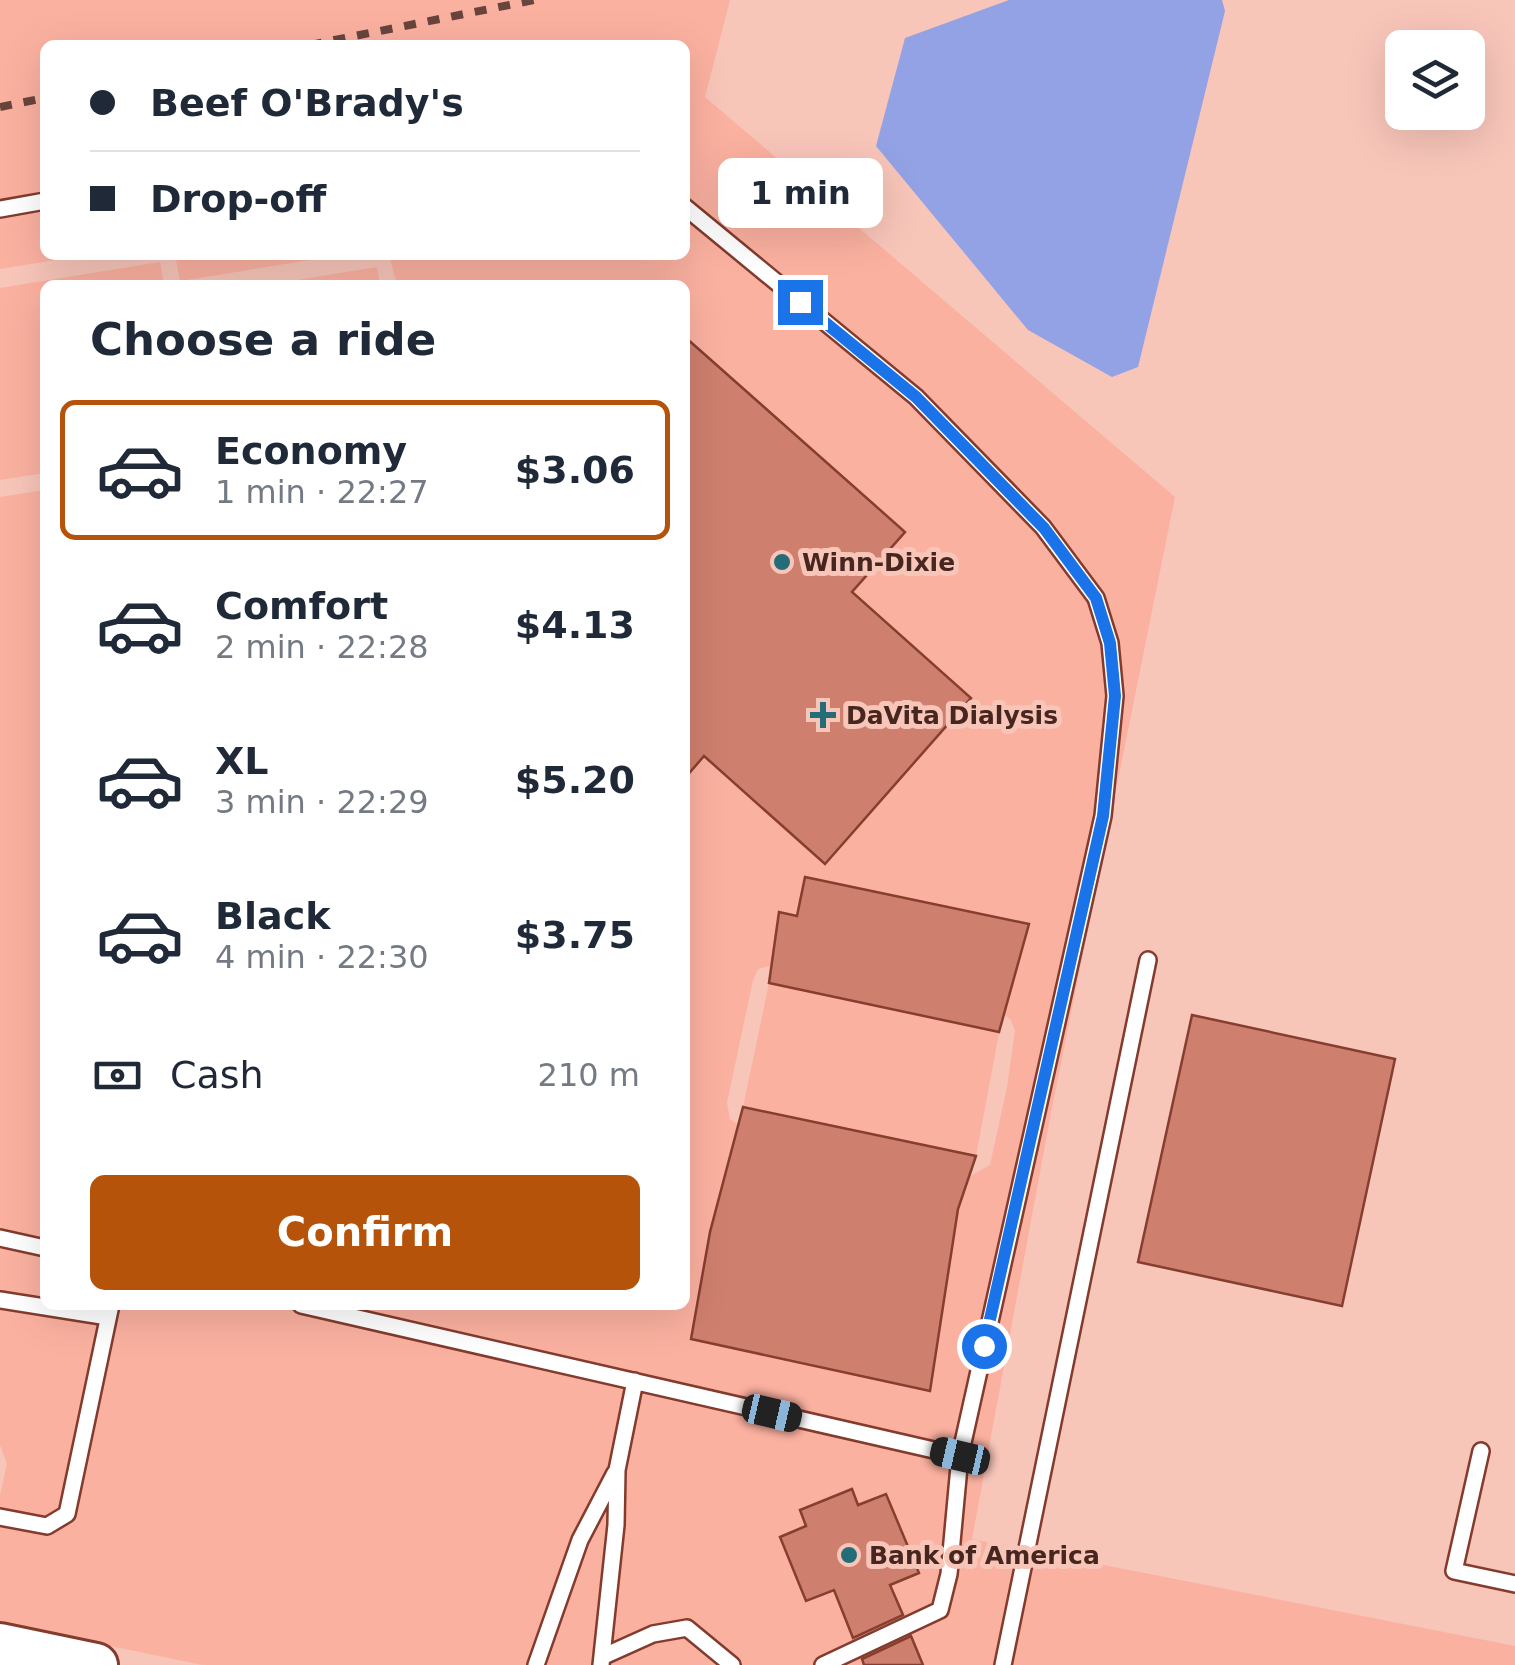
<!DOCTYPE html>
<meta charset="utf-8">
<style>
body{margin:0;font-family:"DejaVu Sans",sans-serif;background:#f2f2f3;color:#1f2937;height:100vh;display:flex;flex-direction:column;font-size:38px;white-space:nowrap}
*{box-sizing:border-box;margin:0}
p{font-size:32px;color:#747a83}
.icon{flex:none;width:55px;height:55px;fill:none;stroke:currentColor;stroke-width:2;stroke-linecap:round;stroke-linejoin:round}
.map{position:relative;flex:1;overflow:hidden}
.details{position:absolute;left:40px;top:280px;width:650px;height:1030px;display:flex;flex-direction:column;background:#fff;border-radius:15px;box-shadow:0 10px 40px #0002}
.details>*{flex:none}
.top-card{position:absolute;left:40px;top:40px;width:650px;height:220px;border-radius:15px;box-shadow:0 10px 40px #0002;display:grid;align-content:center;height:220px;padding:0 50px;background:#fff}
.tools{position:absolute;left:1385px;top:30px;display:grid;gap:20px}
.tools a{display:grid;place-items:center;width:100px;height:100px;border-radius:15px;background:#fff;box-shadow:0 10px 40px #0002;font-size:50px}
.end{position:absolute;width:45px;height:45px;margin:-22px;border:12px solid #1a73e8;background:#fff;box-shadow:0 0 0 5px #fff}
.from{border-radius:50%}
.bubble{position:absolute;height:70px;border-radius:15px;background:#fff;box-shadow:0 10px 40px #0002;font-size:32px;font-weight:800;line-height:70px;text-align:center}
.car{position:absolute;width:30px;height:60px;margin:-30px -15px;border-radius:12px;box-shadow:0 0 8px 2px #0007;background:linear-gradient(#222 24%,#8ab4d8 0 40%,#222 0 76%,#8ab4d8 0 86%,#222 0)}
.top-card b{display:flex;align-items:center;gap:35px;height:95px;font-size:38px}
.top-card b+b{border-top:2px solid #e0e1e3}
.top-card i{width:25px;height:25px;background:#1f2937}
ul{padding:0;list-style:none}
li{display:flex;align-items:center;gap:30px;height:140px;margin:0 20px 15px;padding:0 30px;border:5px solid transparent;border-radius:15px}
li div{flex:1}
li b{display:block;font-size:38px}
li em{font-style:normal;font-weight:800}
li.on{border-color:#b45309}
li>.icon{width:90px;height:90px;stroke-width:1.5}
h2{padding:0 50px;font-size:45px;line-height:120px}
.pay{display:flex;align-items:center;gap:25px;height:110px;padding:0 50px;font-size:38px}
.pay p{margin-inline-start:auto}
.cta{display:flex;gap:20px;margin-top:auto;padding:20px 50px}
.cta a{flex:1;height:115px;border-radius:15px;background:#b45309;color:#fff;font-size:40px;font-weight:800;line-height:115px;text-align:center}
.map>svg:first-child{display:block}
.built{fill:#fbb1a0;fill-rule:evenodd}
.water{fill:#92a2e5}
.building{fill:#cf7f6e;stroke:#863e2f;stroke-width:2.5}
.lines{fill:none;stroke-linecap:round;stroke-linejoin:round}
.service-casing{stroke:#833b2d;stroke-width:20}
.secondary-casing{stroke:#833b2d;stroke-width:48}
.service{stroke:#fff;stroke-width:15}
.secondary{stroke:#fff;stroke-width:42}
.rail{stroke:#68443c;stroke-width:8;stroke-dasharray:12 12;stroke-linecap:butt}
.route{stroke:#1a73e8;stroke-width:12}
.poi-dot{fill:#256c79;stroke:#f8c5b9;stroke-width:4}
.labels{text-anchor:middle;stroke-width:10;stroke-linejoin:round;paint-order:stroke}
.poi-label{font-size:25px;font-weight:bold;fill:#47261f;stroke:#f8c5b9;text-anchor:start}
</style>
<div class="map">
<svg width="1515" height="1665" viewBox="0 0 1515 1665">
<rect width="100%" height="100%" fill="#f8c5b9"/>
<!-- built -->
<path class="built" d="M0,0H730L705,97L1175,497L1051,1113L972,1539L1515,1646V1665H202L0,1623V1495L7,1464L0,1445V497L45,490V1305H685V285H397L389,255H685V45H45V255H87L0,269ZM773,965L1003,1014L1011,1020L1015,1031L1007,1087L990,1165L972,1175L739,1125L730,1119L727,1103L753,980L758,969Z
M175,255H341L180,281Z
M160,262L164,285H45V473L0,480V288Z
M377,267L380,285H266Z
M769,983L999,1033L976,1156L743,1107Z"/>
<!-- water -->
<path class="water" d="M1009,0H1222L1225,11L1138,367L1112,377L1028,330L876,146L905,38Z"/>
<!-- building -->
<path class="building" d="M685,337L905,532L852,592L971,698L825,864L704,756L685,778Z
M805,877L1029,924L999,1032L769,983L779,912L797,916Z
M1192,1015L1395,1059L1342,1306L1138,1262Z
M743,1107L976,1156L958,1209L930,1391L691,1339L710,1232Z
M852,1489L858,1505L886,1494L919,1573L890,1585L903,1615L853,1638L834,1590L806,1601L780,1537L806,1526L800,1510Z
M911,1636L923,1665H864L862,1659Z"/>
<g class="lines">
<!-- service casing -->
<g class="service-casing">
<path id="service" d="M685,207L916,397L1043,527L1096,598L1110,643L1115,696L1103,816L960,1456L949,1574L940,1610L823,1665
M0,209L45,201
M0,1238L45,1248
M0,1300L108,1317
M301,1305L960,1456
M1481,1451L1454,1571L1515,1584
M0,1517L47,1526L67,1514L111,1305
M604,1656L653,1634L687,1628L732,1665
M536,1665L580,1540L615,1473
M601,1665L616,1525L617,1470L635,1381
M1003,1665L1148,960"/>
</g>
<!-- secondary casing -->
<g class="secondary-casing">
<path id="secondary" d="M0,1645L96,1665"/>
</g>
<!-- service -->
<use href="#service" class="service"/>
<!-- secondary -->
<use href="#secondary" class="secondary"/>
<!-- rail -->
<path class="rail" d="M310,45L534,0
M0,107L45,98"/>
</g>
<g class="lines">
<!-- route -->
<path class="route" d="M800,302L916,397L1044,528L1096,598L1110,643L1115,696L1103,816L984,1346"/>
</g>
<!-- markers -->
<g class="poi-dot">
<circle cx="782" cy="562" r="10"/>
<path d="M818 700h10v10h10v10h-10v10h-10v-10h-10v-10h10z"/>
<circle cx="849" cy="1555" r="10"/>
</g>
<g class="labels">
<!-- poi labels -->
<g class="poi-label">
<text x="802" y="571">Winn-Dixie</text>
<text x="846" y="724">DaVita Dialysis</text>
<text x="869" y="1564">Bank of America</text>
</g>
</g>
</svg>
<div class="tools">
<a><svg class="icon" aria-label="layers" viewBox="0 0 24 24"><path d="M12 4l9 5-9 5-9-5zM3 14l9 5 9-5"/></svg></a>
</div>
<i class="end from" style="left:984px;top:1346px"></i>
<i class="end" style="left:800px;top:302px"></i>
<div class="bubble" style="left:718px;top:158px;width:165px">1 min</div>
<i class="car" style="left:772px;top:1413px;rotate:103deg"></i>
<i class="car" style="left:960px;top:1456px;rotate:283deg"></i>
<div class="top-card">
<b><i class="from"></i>Beef O'Brady's</b>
<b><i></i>Drop-off</b>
</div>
<section class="details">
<h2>Choose a ride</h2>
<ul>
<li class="on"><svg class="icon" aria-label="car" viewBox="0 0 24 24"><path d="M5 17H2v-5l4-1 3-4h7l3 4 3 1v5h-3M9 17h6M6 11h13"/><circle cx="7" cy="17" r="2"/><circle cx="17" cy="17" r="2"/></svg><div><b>Economy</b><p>1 min · 22:27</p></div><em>$3.06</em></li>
<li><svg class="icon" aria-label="car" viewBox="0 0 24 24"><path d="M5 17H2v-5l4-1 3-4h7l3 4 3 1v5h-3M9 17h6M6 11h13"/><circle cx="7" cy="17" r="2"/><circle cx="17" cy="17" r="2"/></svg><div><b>Comfort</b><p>2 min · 22:28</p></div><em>$4.13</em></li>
<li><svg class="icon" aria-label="car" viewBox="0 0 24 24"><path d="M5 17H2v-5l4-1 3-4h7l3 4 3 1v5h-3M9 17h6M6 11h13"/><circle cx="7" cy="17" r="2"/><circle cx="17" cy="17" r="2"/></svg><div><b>XL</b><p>3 min · 22:29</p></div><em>$5.20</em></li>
<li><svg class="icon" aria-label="car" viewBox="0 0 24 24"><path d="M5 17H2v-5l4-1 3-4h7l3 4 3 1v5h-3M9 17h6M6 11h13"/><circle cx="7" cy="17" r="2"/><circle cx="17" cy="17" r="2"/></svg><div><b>Black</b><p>4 min · 22:30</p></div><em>$3.75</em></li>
</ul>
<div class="pay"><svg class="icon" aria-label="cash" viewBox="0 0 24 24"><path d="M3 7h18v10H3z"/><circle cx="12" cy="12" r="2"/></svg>Cash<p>210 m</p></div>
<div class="cta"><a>Confirm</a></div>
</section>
</div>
